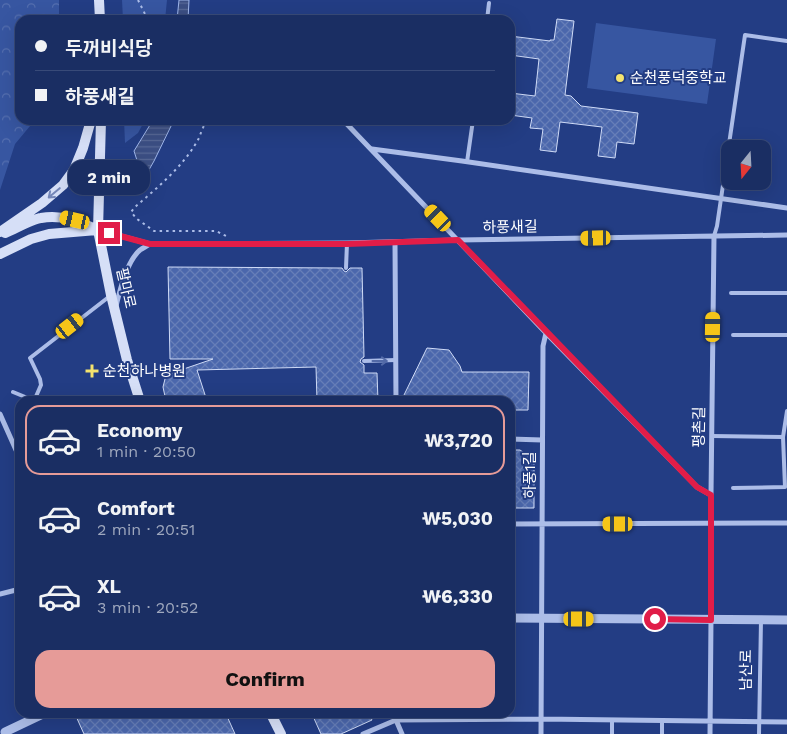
<!DOCTYPE html>
<meta charset="utf-8">
<style>
body{margin:0;font-family:"Work Sans","Noto Sans KR",sans-serif;background:#273a6c;color:#f1f3f6;height:100vh;display:flex;flex-direction:column;font-size:19px;white-space:nowrap}
*{box-sizing:border-box;margin:0}
p{font-size:16px;color:#9fa8be}
.icon{flex:none;width:28px;height:28px;fill:none;stroke:currentColor;stroke-width:2;stroke-linecap:round;stroke-linejoin:round}
.map{position:relative;flex:1;overflow:hidden}
.details{position:absolute;left:15px;top:396px;width:500px;height:322px;display:flex;flex-direction:column;background:#1a2e63;border-radius:15px;box-shadow:0 5px 20px #0002,0 0 0 1px #384a78}
.details>*{flex:none}
.top-card{position:absolute;left:15px;top:15px;width:500px;height:110px;border-radius:15px;box-shadow:0 5px 20px #0002,0 0 0 1px #384a78;display:grid;align-content:center;height:110px;padding:0 20px;background:#1a2e63}
.needle{width:32px;rotate:198deg}
.controls{position:absolute;left:721px;top:140px;display:grid;gap:10px}
.controls a{display:grid;place-items:center;width:50px;height:50px;border-radius:10px;background:#1a2e63;box-shadow:0 5px 20px #0002,0 0 0 1px #384a78;font-size:25px}
.end{position:absolute;width:22px;height:22px;margin:-11px;border:6px solid #e11d48;background:#fff;box-shadow:0 0 0 2px #fff}
.from{border-radius:50%}
.bubble{position:absolute;height:35px;border-radius:15px;background:#1a2e63;box-shadow:0 5px 20px #0002,0 0 0 1px #384a78;font-size:16px;font-weight:700;line-height:35px;text-align:center}
.car{position:absolute;width:15px;height:30px;margin:-15px -8px;border-radius:6px;box-shadow:0 0 4px 1px #0007;background:linear-gradient(#f5c518 24%,#345 0 40%,#f5c518 0 76%,#345 0 86%,#f5c518 0)}
.top-card b{display:flex;align-items:center;gap:18px;height:48px;font-size:19px}
.top-card b+b{border-top:1px solid #384a78}
.top-card i{width:12px;height:12px;background:#f1f3f6}
ul{padding:9px 0 0;list-style:none}
li{display:flex;align-items:center;gap:15px;height:70px;margin:0 10px 8px;padding:0 10px;border:2px solid transparent;border-radius:15px}
li div{flex:1}
li b{display:block;font-size:19px}
li em{font-style:normal;font-weight:700}
li.on{border-color:#e69b98}
li>.icon{width:45px;height:45px;stroke-width:1.5}
.cta{display:flex;gap:10px;margin-top:auto;padding:10px 20px}
.cta a{flex:1;height:58px;border-radius:15px;background:#e69b98;color:#111;font-size:20px;font-weight:700;line-height:58px;text-align:center}
.map>svg:first-child{display:block}
.forest{fill:url(#forest-crowns)}
.green{fill:#3756a1}
.water{fill:url(#water-rules);stroke:#9fb6ea}
.building{fill:url(#building-cross-hatch);stroke:#cfdbf7}
.lines{fill:none;stroke-linecap:round;stroke-linejoin:round}
.path{stroke:#acbde8;stroke-width:2;stroke-dasharray:2.5 4;stroke-linecap:butt}
.service{stroke:#acbde8;stroke-width:4}
.minor{stroke:#acbde8;stroke-width:5}
.tertiary{stroke:#acbde8;stroke-width:9}
.secondary{stroke:#d6dff7;stroke-width:10}
.oneway{stroke:#7486b8}
.oneway2{stroke:#536aa7}
.route{stroke:#e11d48;stroke-width:6}
.poi-dot{fill:#f4e36e;stroke:#233d84;stroke-width:2}
.labels{text-anchor:middle;stroke-width:4;stroke-linejoin:round;paint-order:stroke}
.poi-label{font-size:15px;fill:#fff;stroke:#233d84;text-anchor:start}
.street-label{font-size:15px;fill:#fff;stroke:#233d84}
</style>
<div class="map">
<svg width="787" height="734" viewBox="0 0 787 734">
<defs>
<pattern id="forest-crowns" width="20" height="18" patternUnits="userSpaceOnUse" patternTransform="scale(1.25)"><rect width="20" height="18" fill="#3756a1"/><path d="M2 6a3 3 0 1 1 6 0M12 15a3 3 0 1 1 6 0" fill="none" stroke="#556faf"/></pattern>
<pattern id="water-rules" width="6" height="5" patternUnits="userSpaceOnUse" patternTransform="scale(1.25)"><rect width="6" height="5" fill="#3b4e83"/><path d="M0 2.5h6" fill="none" stroke="#586996"/></pattern>
<pattern id="building-cross-hatch" width="8" height="8" patternUnits="userSpaceOnUse" patternTransform="scale(1.25)"><rect width="8" height="8" fill="#4b67ac"/><path d="M0 0l8 8M0 8l8-8" fill="none" stroke="#667eb8"/></pattern>
</defs>
<rect width="100%" height="100%" fill="#233d84"/>
<!-- forest -->
<path class="forest" d="M0,0H59V20H20V120H35L15,144L0,190Z"/>
<!-- green -->
<path class="green" d="M122,0H167L165,20H123Z
M596,23L716,39L707,104L587,88Z
M124,120H145L138,133L125,143Z"/>
<!-- water -->
<path class="water" d="M179,0H189L188,20H177Z
M153,120H174L154,161L146,175L142,176L134,151Z"/>
<!-- building -->
<path class="building" d="M557,19L574,21L565,95L571,96L581,106L638,113L634,144L617,142L615,158L598,156L602,127L560,122L556,152L540,150L543,129L530,128L532,118L510,115V93L535,96L539,59L510,55V36L550,41V40H554Z
M168,267L342,268L344,271L346,272L350,268H362L364,357L361,359L360,362L364,365V373H377L378,401H317L316,367L197,370L207,401H166L163,387L166,375L213,359H170Z
M427,348L449,350L460,366L462,372H529L528,410H510V401H405L404,395Z
M510,450H520L534,460V508H510Z
M75,714H226L235,734H84Z
M312,714H369L372,720L341,734H321Z"/>
<g class="lines">
<!-- path -->
<path class="path" d="M138,0L148,20
M206,120C204,126 201,132 199,138C184,166 158,187 135,207L131,212L137,219L154,231H216L226,236"/>
<!-- service -->
<path class="service" d="M487,20L489,3
M467,162L473,120
M714,236L717,226L745,35L787,41
M346,268L347,243
M731,293H787
M733,335H787
M364,361L396,360
M13,392L35,401
M34,401L41,385L40,379L30,358L110,296
M712,436L783,437
M14,444L20,431
M785,487L783,437L787,411
M733,488L785,487
M612,734V720
M662,734V720
M759,734L761,620"/>
<!-- minor -->
<path class="minor" d="M343,120L546,333L697,487L711,495
M372,149L462,161L787,208
M99,230L150,244L347,243L458,240L787,235
M395,243L396,401
M116,306C120,290 127,261 140,250C143,248 147,246 150,244
M0,414L20,459
M510,439L542,440
M510,524L787,523
M0,594L20,589
M396,714V720L402,734
M363,734L396,720L541,719L787,722
M541,734L543,346L546,333
M710,734L711,619V495L714,236"/>
<!-- tertiary -->
<path class="tertiary" d="M510,618L787,620
M5,732L43,714"/>
<!-- secondary -->
<path class="secondary" d="M99,0L100,20
M101,120L98,230L111,295L127,360L140,401
M0,232L42,203L63,185L74,170L83,148L91,120
M5,233C15,229 32,219 41,218C62,214 80,222 98,230
M0,254L31,239L49,234L97,230
M271,714L281,734"/>
</g>
<!-- one-way arrows -->
<defs><path id="oneway-shaft" d="M-6 0H5M1.5-3L5.5 0L1.5 3" fill="none" stroke-width="1.6" stroke-linecap="round" stroke-linejoin="round" transform="scale(1.25)"/></defs>
<use class="oneway" href="#oneway-shaft" transform="translate(54 193) rotate(140)"/>
<use class="oneway2" href="#oneway-shaft" transform="translate(380 361)"/>
<g class="lines">
<!-- route -->
<path class="route" d="M109,233L150,244H347L458,240L697,487L711,495V620L655,619"/>
</g>
<!-- markers -->
<g class="poi-dot">
<circle cx="620" cy="78" r="5"/>
<path d="M89.5 363.5h5v5h5v5h-5v5h-5v-5h-5v-5h5z"/>
</g>
<g class="labels">
<!-- poi labels -->
<g class="poi-label">
<text x="630" y="83">순천풍덕중학교</text>
<text x="103" y="376">순천하나병원</text>
</g>
<!-- street labels -->
<g class="street-label">
<text transform="translate(510 227) rotate(-1)" y="5">하풍새길</text>
<text transform="translate(126 288) rotate(77)" y="5">팔마로</text>
<text transform="translate(699 427) rotate(-89)" y="5">평촌길</text>
<text transform="translate(530 475) rotate(-90)" y="5">하풍1길</text>
<text transform="translate(746 670) rotate(-89)" y="5">남산로</text>
</g>
</g>
</svg>
<div class="controls">
<a><svg class="needle" viewBox="-14 -14 28 28"><path d="M0-13l5 13h-10z" fill="#e53935"/><path d="M0 13l5-13h-10z" fill="#9fa8be"/></svg></a>
</div>
<i class="end from" style="left:655px;top:619px"></i>
<i class="end" style="left:109px;top:233px"></i>
<div class="bubble" style="left:68px;top:160px;width:82px">2 min</div>
<i class="car" style="left:438px;top:218px;rotate:316deg"></i>
<i class="car" style="left:75px;top:220px;rotate:283deg"></i>
<i class="car" style="left:596px;top:238px;rotate:269deg"></i>
<i class="car" style="left:70px;top:326px;rotate:52deg"></i>
<i class="car" style="left:713px;top:327px;rotate:1deg"></i>
<i class="car" style="left:618px;top:524px;rotate:270deg"></i>
<i class="car" style="left:579px;top:619px;rotate:90deg"></i>
<div class="top-card">
<b><i class="from"></i>두꺼비식당</b>
<b><i></i>하풍새길</b>
</div>
<section class="details">
<ul>
<li class="on"><svg class="icon" aria-label="car" viewBox="0 0 24 24"><path d="M5 17H2v-5l4-1 3-4h7l3 4 3 1v5h-3M9 17h6M6 11h13"/><circle cx="7" cy="17" r="2"/><circle cx="17" cy="17" r="2"/></svg><div><b>Economy</b><p>1 min · 20:50</p></div><em>₩3,720</em></li>
<li><svg class="icon" aria-label="car" viewBox="0 0 24 24"><path d="M5 17H2v-5l4-1 3-4h7l3 4 3 1v5h-3M9 17h6M6 11h13"/><circle cx="7" cy="17" r="2"/><circle cx="17" cy="17" r="2"/></svg><div><b>Comfort</b><p>2 min · 20:51</p></div><em>₩5,030</em></li>
<li><svg class="icon" aria-label="car" viewBox="0 0 24 24"><path d="M5 17H2v-5l4-1 3-4h7l3 4 3 1v5h-3M9 17h6M6 11h13"/><circle cx="7" cy="17" r="2"/><circle cx="17" cy="17" r="2"/></svg><div><b>XL</b><p>3 min · 20:52</p></div><em>₩6,330</em></li>
</ul>
<div class="cta"><a>Confirm</a></div>
</section>
</div>
